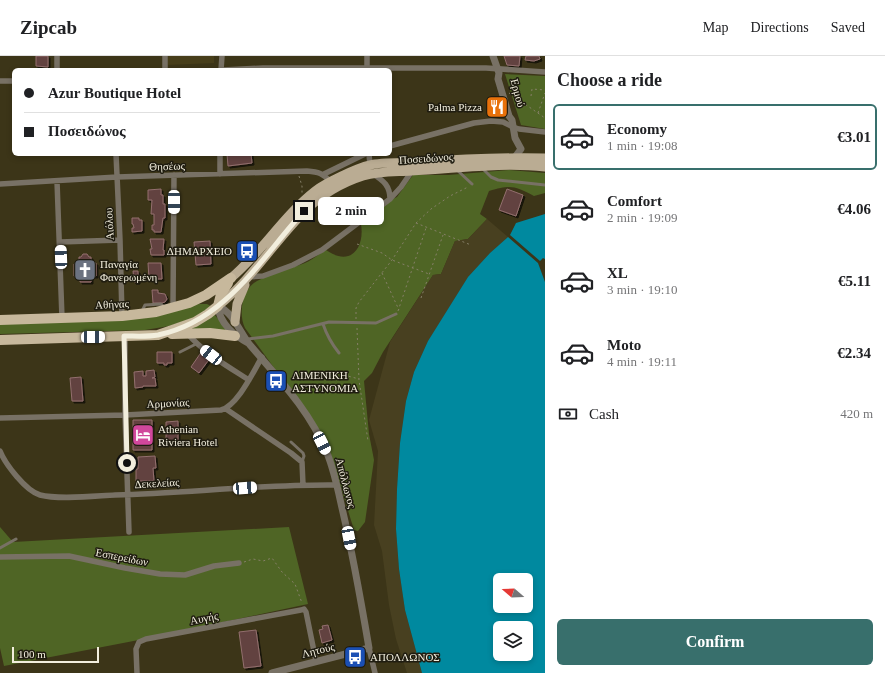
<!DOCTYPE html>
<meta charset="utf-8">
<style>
body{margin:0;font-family:"Times New Roman",serif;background:#f6f6f6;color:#202124;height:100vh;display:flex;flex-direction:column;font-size:15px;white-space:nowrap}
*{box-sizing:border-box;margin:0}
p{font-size:13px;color:#757577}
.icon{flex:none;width:22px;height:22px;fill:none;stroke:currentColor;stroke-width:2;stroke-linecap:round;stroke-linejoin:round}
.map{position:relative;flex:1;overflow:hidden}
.panel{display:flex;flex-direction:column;background:#fff;width:340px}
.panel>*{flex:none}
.hud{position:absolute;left:12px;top:12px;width:380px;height:88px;border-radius:6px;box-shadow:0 2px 6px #0003;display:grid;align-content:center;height:88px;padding:0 12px;background:#fff}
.needle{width:26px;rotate:289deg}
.tools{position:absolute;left:493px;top:517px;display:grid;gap:8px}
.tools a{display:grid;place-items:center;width:40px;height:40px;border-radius:6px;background:#fff;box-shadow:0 2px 6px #0003;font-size:20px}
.scale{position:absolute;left:12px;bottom:10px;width:87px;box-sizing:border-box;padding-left:4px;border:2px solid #f2eedd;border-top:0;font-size:11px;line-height:14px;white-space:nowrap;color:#f2eedd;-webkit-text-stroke:3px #1f1c10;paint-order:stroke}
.end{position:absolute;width:18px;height:18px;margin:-9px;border:5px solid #f2eedd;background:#111;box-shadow:0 0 0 2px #111}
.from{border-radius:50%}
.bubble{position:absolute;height:28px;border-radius:6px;background:#fff;box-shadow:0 2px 6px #0003;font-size:13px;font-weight:700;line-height:28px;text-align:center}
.car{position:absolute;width:12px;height:24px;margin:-12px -6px;border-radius:5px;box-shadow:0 0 3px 1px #0007;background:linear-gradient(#fff 24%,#345 0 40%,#fff 0 76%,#345 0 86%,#fff 0)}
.hud b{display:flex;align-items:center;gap:14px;height:38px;font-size:15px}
.hud b+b{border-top:1px solid #e0e0e0}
.hud i{width:10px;height:10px;background:#202124}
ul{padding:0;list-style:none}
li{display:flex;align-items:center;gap:12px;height:66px;margin:0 8px 6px;padding:0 4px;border:2px solid transparent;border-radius:6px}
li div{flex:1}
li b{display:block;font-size:15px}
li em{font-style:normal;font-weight:700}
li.current{border-color:#386f6c}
li>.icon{width:36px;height:36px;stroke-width:1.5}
h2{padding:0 12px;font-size:18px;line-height:48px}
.pay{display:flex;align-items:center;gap:10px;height:44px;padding:0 12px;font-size:15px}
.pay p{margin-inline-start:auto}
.button{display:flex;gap:8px;margin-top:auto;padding:8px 12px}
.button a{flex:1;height:46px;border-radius:6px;background:#386f6c;color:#fff;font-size:16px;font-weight:700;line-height:46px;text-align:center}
header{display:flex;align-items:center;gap:24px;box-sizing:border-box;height:56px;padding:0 20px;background:#fff;border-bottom:1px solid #e0e0e0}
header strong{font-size:19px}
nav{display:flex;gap:22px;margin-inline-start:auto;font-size:14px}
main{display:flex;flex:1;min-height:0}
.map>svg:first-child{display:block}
.built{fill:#473e1a}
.green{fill:#4f6525}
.sand{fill:#484020}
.water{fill:#00899f;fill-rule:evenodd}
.building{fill:#624241;stroke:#936f6e;filter:url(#shadow)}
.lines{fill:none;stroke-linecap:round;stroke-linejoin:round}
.path{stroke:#868068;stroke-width:1;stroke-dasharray:2 3;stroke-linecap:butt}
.service{stroke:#787165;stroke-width:3}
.minor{stroke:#787165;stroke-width:5.5}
.tertiary{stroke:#787165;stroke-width:7}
.primary{stroke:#baac93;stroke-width:9}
.trunk{stroke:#c7b89c;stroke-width:10}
.route{stroke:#f2eedd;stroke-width:5}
.labels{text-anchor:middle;stroke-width:3;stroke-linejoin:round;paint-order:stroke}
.street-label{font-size:11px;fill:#f2eedd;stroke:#1f1c10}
.poi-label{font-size:11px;fill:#f2eedd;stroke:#1f1c10;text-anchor:start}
</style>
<header>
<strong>Zipcab</strong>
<nav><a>Map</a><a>Directions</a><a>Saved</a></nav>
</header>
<main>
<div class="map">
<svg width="545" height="617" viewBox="0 0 545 617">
<defs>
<filter id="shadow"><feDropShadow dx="2" dy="2" stdDeviation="0" flood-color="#0009"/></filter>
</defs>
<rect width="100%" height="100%" fill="#3c3518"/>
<!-- built -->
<path class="built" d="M167,0H214V7L168,9Z"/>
<!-- green -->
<path class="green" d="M505,18L545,20V73L521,69Z
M509,114L545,117V137L534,140C514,129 510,129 489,135L480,158L487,163L468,183L455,185L441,218L433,219L383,296L372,317L364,325L369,378L374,404L365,466L358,475L354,474L331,399L310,361L245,272C238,258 242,233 257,225C272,217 289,213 305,207C312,204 319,198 326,194C350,211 365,193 361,168L384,147L397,141L413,119H448Z
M200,248H207L211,250L199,260L169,270L145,274L0,278V268Z
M214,258L230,277L193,274L192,270Z
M0,471L13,486L289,471L308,548L149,582L4,610L0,592Z"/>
<!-- sand -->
<path class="sand" d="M487,163L508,181L490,197L468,221L428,285L414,316L406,345L400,387L397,433L396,473L399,513L405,554L422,617H407L396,583L389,549L382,495L374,469L378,395L369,364L390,286L433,219L441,218L455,185L468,183Z"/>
<!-- water -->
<path class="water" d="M545,158V203L543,202L540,205L510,179L516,167Z
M508,181L538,207L545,226V617H422L405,554L399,513L396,473L397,433L400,387L406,345L414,316L428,285L468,221L490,197ZM500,524H526V550H500ZM500,572H526V598H500Z"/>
<!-- building -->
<path class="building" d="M36,0H48V11L36,10Z
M504,0H520L519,10L507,9Z
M526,0H539L540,3L534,5L525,4Z
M227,98H251L252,107L228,110Z
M161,133V139H163V148H165V162H163L161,176H154V174H152V169H154V158H151L152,144H148V134Z
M507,133L523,139L516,160L499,154Z
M132,162H139V164H142V175L132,176V172H134L133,168H132Z
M150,183H164L163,194H164V199H151L150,193H152Z
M210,185L211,208L196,209L194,186Z
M83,198H87L89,201H91V207H96V220H91V226H80V220H74V208H79V201H81Z
M148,207H161L162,223H149Z
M133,215H138V226H134Z
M152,234H158V237L165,238L167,243L165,246L162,247H153Z
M202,295L211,301L199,317L191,311Z
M157,296H172V307H167V309H164V307H157Z
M154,314L155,321L152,322H155L156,330H143V331L135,332L134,316L143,315V320H146V315Z
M81,321L83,345H72L70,322Z
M133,364H152V394H133Z
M178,365V387H166V366Z
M155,400L156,412H153L154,425H136V413H138V401Z
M328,569L332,584L322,587L319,574L323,573L322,570Z
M256,574L261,610L244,612L239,576Z"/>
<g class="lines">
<!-- path -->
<path class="path" d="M509,37L545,62
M531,40L532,33L545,34
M538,57L545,37
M299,120L302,130V137
M416,167L471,189
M357,188L382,197L392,204L429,218
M382,217L399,254
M421,242L443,179
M398,255L426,172
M356,263V252L359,246L392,204L416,167L431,153L450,140L468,131
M357,272L359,324L368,385
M344,319L359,323
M244,506L253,503L263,505L272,502L282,516L295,528L302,547"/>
<!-- service -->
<path class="service" d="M483,113L491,121L498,124L545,129
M457,114L472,128
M142,255L145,249L161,248L164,251
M323,268C327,280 331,287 339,297
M248,283L273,280L329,266L376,267L396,258
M180,296L196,288
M291,386L303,397L304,400L302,406
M0,492L16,483"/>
<!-- minor -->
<path class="minor" d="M165,0V14
M367,0V14
M57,14V0
M221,14L222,0
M223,14L263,12H486L545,16
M0,25H14
M390,90L474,67L491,65L503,66L513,71L519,73L545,76
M116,98L120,184L122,260
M369,98L370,109
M220,118V98
M324,118L365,98
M373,118C384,125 390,130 390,143
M57,125L62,262
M0,128L117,121L307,115C319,116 322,117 331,126
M60,186L120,184
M248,221L263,220L293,209L322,194L390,143L401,131L412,115
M173,251L174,119
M187,277C204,297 227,310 249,324
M125,281V359L129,476
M226,353L291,397L302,406L303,429
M0,362L125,359L221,354C238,349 253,316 262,301
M0,395C5,408 26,435 40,439C59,444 95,440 115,439C189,437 263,428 336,429
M0,501L69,500L125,512L160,518L185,519L214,510L239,507
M369,592L375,617
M137,617L136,593L139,586L146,583L301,554L304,553L306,556L316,605"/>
<!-- tertiary -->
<path class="tertiary" d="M493,0L499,17L498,23L509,60L512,64L515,82L521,93L515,101
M218,250C234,257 240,277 250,289C279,323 310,355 327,397C334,414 338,434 342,452C353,499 361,545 369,592L272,617
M218,250C219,267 235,280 248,287"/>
<!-- primary -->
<path class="primary" d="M231,222C262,196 283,160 315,135C325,127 357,112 370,109C382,106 405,107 418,106C460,103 502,101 545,102
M218,250C252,223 274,186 304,156C320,140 341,127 363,120C379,115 395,116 411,115C456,113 501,106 545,111
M235,266L237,248L245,229"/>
<!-- trunk -->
<path class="trunk" d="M218,250L221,238L228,227
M0,264L122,260L156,256L189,247L206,239L231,222
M172,278L210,277L235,280
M0,284L158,279L195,266L208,258L218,250"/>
</g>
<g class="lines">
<!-- route -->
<path class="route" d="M127,407L124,280C135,280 147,281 158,279C226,265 261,202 304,155"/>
</g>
<!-- icons -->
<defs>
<g id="restaurant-square" transform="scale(1.15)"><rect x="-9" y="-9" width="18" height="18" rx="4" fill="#e8710a" stroke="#1f1c10"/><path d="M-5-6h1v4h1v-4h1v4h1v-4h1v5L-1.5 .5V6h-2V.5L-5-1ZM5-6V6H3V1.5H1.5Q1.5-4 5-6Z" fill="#fff"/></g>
<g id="bus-square" transform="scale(1.15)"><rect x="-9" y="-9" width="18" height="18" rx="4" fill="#1a4fb4" stroke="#1f1c10"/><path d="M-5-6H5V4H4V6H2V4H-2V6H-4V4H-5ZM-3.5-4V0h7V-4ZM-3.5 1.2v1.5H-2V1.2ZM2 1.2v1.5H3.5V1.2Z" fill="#fff"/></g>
<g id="church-square" transform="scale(1.15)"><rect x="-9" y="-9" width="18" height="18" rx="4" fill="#6b7280" stroke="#1f1c10"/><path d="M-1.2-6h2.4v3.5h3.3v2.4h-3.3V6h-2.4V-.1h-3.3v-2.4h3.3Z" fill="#fff"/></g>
<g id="hotel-square" transform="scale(1.15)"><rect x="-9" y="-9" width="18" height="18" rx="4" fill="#d1479c" stroke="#1f1c10"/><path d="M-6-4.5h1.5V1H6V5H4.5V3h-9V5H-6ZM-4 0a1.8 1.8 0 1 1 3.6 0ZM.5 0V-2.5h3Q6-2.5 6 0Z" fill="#fff"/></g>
</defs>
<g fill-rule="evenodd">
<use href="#restaurant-square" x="497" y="51"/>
<use href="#bus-square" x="247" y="195"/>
<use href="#church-square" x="85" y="214"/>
<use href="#bus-square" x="276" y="325"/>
<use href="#hotel-square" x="143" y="379"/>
<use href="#bus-square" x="355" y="601"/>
</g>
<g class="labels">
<!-- street labels -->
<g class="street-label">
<text transform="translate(518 37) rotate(75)" y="4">Ερμού</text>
<text transform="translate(426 102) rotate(-4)" y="4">Ποσειδώνος</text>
<text transform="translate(167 110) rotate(-2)" y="4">Θησέως</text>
<text transform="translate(109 168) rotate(-93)" y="4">Αιόλου</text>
<text transform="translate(112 248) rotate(-3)" y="4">Αθήνας</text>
<text transform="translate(168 347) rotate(-3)" y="4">Αρμονίας</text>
<text transform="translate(157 427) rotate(-3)" y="4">Δεκελείας</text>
<text transform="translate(346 427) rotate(75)" y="4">Απόλλωνος</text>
<text transform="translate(122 501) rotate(11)" y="4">Εσπερείδων</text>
<text transform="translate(204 562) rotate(-11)" y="4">Αυγής</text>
<text transform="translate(318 594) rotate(-14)" y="4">Λητούς</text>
</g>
<!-- poi labels -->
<g class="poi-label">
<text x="482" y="55" text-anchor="end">Palma Pizza</text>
<text x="232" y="199" text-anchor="end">ΔΗΜΑΡΧΕΙΟ</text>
<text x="100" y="212">Παναγία<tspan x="100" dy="13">Φανερωμένη</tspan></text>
<text x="292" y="323">ΛΙΜΕΝΙΚΗ<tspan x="292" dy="13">ΑΣΤΥΝΟΜΙΑ</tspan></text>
<text x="158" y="377">Athenian<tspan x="158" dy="13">Riviera Hotel</tspan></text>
<text x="370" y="605">ΑΠΟΛΛΩΝΟΣ</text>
</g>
</g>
</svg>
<div class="tools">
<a><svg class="needle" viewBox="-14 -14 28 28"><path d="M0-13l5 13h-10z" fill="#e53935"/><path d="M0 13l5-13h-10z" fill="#757577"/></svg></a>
<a><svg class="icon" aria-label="layers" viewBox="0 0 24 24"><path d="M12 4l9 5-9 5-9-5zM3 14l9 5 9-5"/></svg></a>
</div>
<div class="scale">100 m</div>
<i class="end from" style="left:127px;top:407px"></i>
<i class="end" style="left:304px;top:155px"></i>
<div class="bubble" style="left:318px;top:141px;width:66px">2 min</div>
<i class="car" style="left:174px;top:146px;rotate:180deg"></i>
<i class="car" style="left:61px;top:201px;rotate:358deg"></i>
<i class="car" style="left:93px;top:281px;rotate:89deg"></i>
<i class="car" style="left:211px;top:299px;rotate:308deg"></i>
<i class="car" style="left:322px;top:387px;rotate:153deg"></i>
<i class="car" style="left:245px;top:432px;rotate:86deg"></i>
<i class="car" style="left:349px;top:482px;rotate:169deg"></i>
<div class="hud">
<b><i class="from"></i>Azur Boutique Hotel</b>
<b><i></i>Ποσειδώνος</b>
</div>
</div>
<section class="panel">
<h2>Choose a ride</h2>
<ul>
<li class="current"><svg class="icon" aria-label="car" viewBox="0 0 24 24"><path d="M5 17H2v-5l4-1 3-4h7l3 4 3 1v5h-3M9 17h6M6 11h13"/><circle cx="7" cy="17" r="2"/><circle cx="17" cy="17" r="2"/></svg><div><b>Economy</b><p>1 min · 19:08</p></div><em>€3.01</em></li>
<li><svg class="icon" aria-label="car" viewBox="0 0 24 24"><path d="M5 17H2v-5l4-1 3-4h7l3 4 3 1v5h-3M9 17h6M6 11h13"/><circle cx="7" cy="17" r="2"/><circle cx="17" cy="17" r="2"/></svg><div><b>Comfort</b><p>2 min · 19:09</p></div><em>€4.06</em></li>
<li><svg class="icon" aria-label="car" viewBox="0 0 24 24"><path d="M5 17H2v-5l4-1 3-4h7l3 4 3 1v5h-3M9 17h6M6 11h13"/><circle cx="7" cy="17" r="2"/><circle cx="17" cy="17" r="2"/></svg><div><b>XL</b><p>3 min · 19:10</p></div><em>€5.11</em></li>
<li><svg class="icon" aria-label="car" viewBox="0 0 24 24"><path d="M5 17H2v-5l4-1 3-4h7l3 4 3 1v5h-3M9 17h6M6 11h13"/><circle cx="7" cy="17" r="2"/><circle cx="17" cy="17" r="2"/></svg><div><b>Moto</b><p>4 min · 19:11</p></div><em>€2.34</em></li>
</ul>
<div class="pay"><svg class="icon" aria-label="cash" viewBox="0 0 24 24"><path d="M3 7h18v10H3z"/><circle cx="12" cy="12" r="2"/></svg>Cash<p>420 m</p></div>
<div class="button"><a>Confirm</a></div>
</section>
</main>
